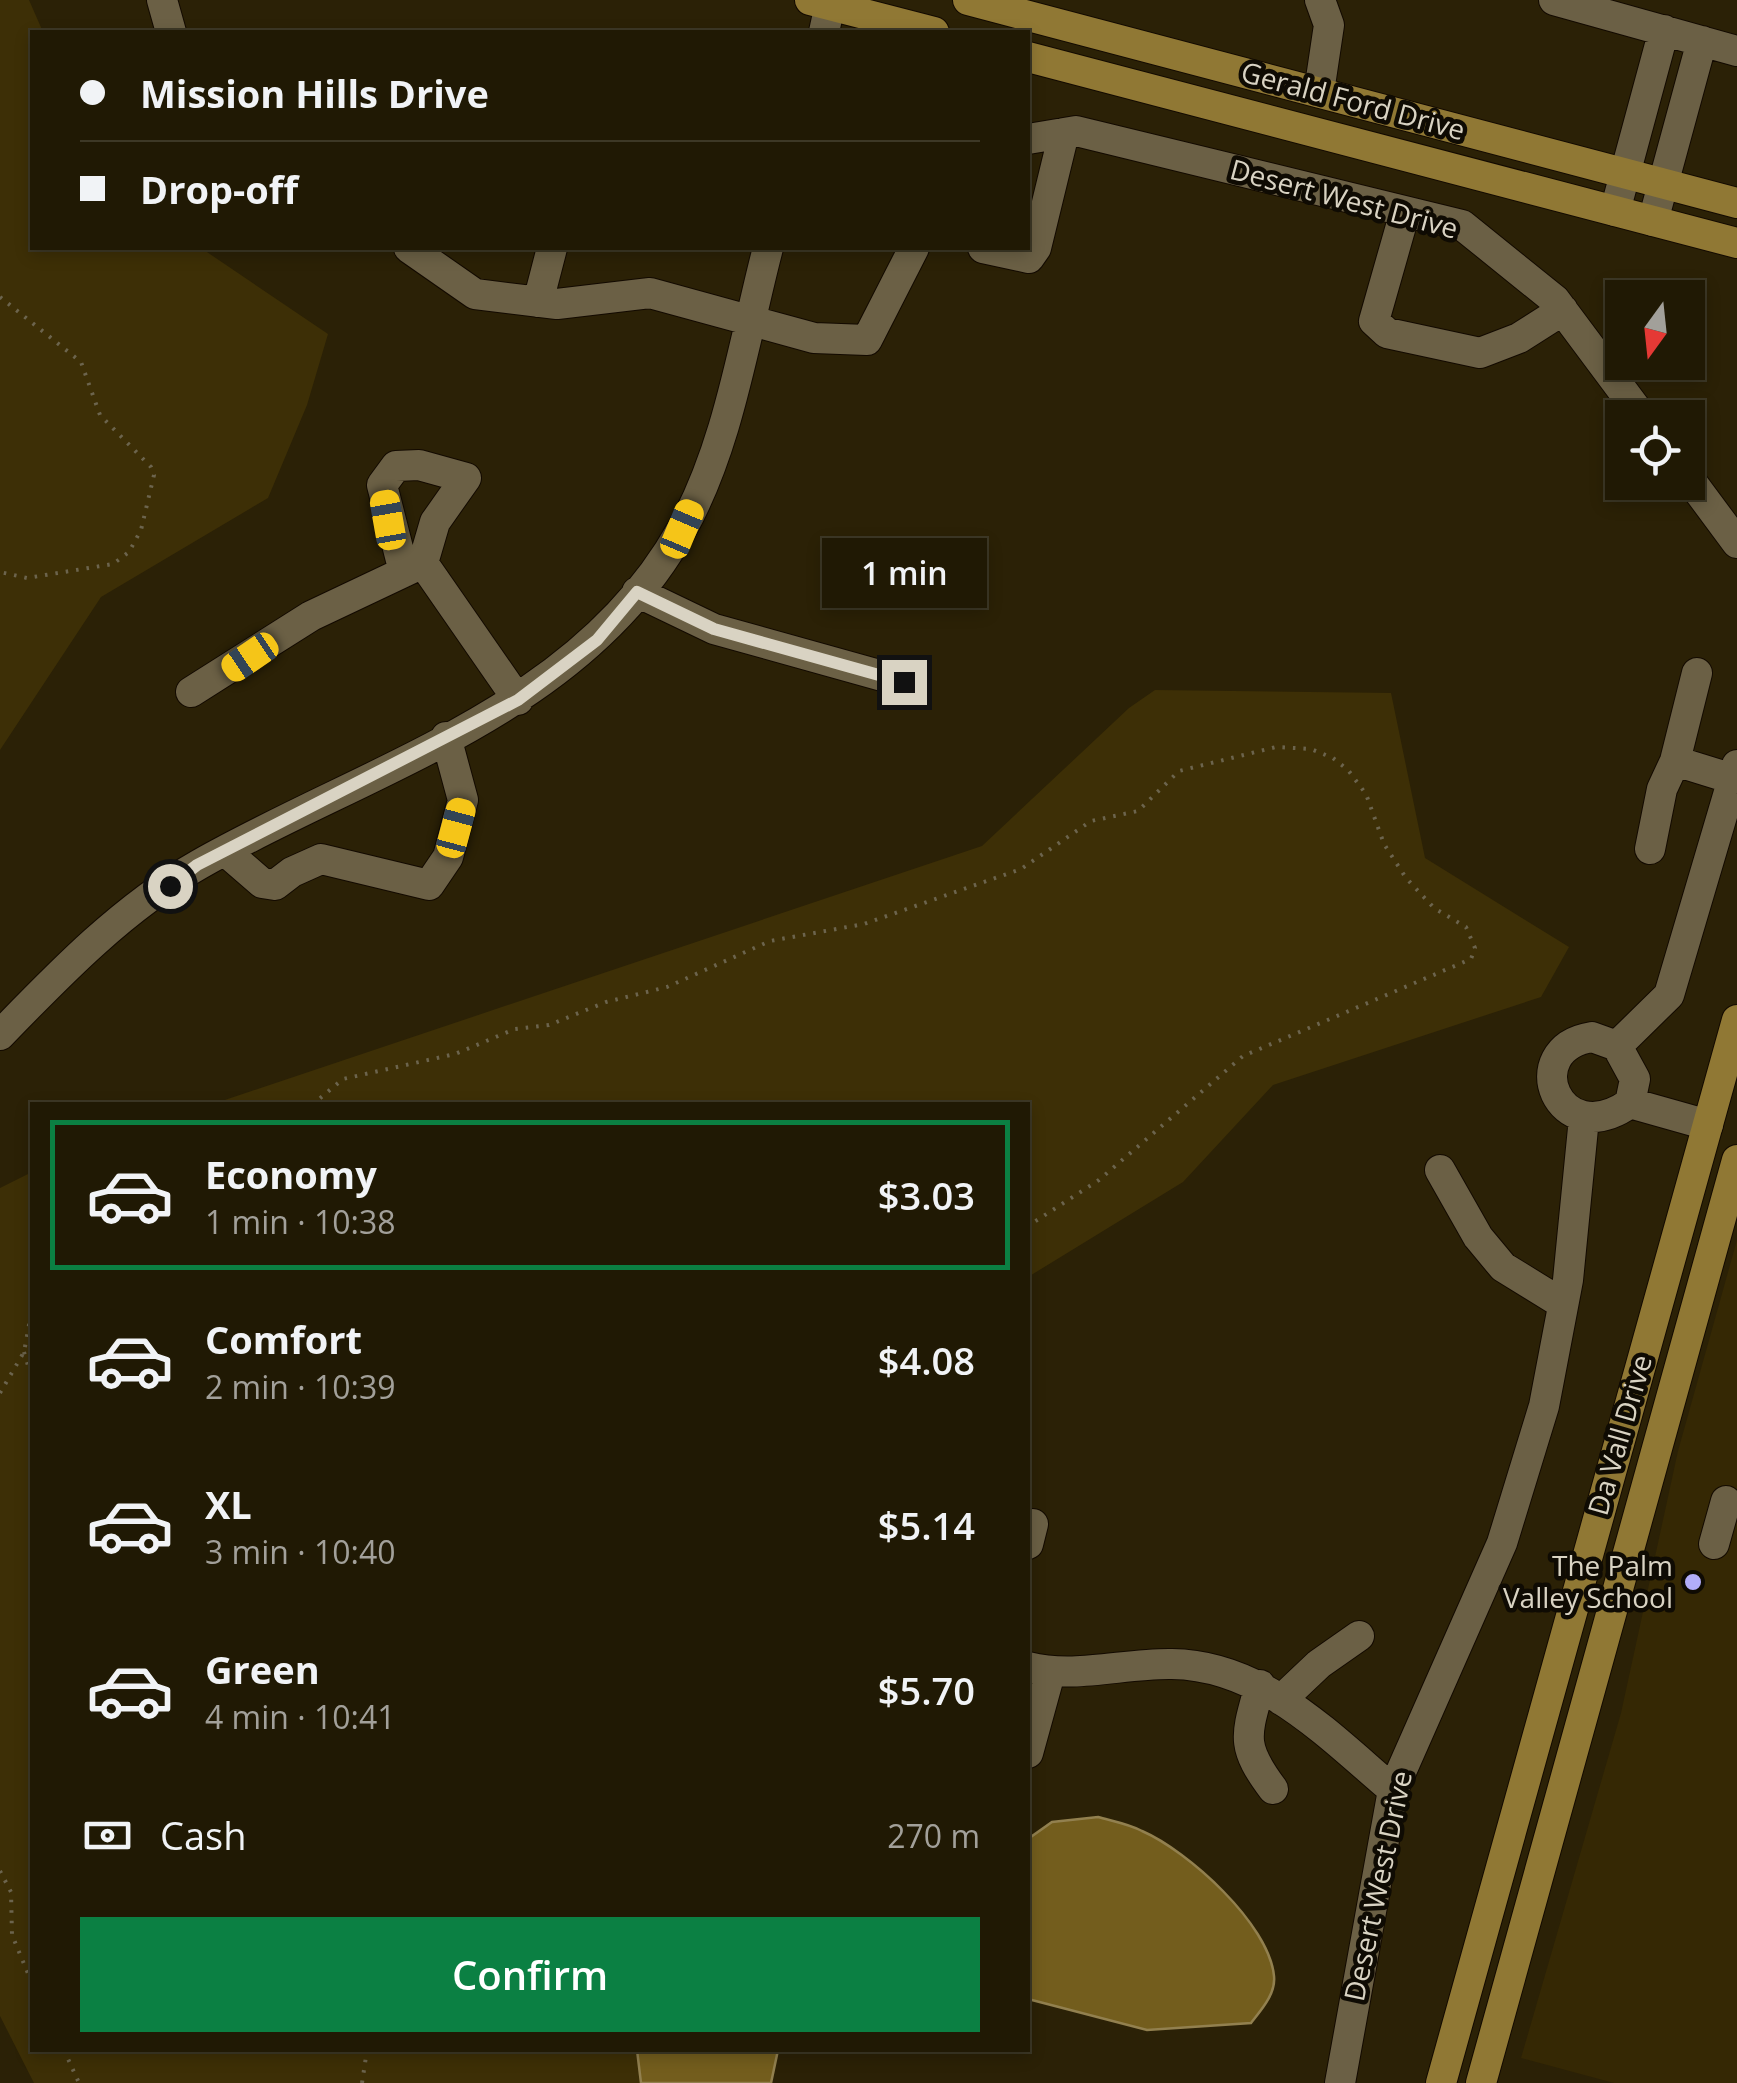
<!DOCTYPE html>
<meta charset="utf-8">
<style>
body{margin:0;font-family:"Open Sans",sans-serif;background:#28220e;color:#f1f3f6;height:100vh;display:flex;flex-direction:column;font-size:38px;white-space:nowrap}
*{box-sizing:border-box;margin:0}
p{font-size:32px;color:#a2a09a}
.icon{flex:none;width:55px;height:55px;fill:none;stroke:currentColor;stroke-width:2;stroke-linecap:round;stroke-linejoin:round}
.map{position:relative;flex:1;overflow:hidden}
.side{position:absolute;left:30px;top:1102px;width:1000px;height:950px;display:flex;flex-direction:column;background:#201904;border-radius:0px;box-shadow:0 5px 15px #0003,0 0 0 2px #3d3826}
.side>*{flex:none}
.top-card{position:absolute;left:30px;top:30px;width:1000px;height:220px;border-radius:0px;box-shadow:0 5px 15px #0003,0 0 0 2px #3d3826;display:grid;align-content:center;height:220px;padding:0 50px;background:#201904}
.needle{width:65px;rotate:195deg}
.fabs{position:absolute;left:1605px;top:280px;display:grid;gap:20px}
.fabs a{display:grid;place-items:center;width:100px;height:100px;border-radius:0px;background:#201904;box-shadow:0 5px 15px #0003,0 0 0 2px #3d3826;font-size:50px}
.end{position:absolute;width:45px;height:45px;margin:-22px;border:12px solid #d9d3c3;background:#111;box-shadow:0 0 0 5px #111}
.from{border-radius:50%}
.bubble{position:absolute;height:70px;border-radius:0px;background:#201904;box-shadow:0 5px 15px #0003,0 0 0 2px #3d3826;font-size:32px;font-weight:600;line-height:70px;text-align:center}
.car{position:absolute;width:30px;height:60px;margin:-30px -15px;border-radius:12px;box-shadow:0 0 8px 2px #0007;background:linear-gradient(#f5c518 24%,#345 0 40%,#f5c518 0 76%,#345 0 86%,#f5c518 0)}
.top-card b{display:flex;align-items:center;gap:35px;height:95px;font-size:38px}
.top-card b+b{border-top:2px solid #3d3826}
.top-card i{width:25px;height:25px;background:#f1f3f6}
ul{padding:18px 0 0;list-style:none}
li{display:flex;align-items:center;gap:30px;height:150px;margin:0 20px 15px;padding:0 30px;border:5px solid transparent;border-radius:0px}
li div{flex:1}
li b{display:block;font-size:38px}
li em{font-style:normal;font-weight:600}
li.current{border-color:#0b8043}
li>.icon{width:90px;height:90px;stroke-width:1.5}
.pay{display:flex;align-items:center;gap:25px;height:110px;padding:0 50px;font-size:38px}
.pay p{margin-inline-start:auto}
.primary-button{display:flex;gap:20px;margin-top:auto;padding:20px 50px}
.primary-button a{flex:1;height:115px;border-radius:0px;background:#0b8043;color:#fff;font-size:40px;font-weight:600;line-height:115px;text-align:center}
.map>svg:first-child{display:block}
.built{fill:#352804}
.green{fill:#3d2f06}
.water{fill:#735d1d;stroke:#92804f;stroke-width:2.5}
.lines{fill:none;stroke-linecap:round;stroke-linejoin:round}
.minor-casing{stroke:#130a00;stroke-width:32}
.major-casing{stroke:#130a00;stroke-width:32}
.path{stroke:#6c644d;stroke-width:4;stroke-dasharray:2.5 8;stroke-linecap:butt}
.minor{stroke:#6b6045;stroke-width:30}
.major{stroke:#907834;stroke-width:30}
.route{stroke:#d9d3c3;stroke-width:12}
.poi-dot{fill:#b2adf9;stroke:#0f0b03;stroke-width:4}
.labels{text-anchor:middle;stroke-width:9;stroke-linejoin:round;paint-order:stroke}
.street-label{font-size:28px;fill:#d9d3c3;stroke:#0f0b03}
.poi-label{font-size:28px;fill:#d9d3c3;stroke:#0f0b03;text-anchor:end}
</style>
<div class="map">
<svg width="1737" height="2083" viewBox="0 0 1737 2083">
<rect width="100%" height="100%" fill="#2b2106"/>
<!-- built -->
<path class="built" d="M1737,1240V2083H1614L1521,2058L1621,1713L1678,1451Z"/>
<!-- green -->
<path class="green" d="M0,0H29L43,32H32V248H201L328,334L307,405L268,498L101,597L0,750Z
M1155,690L1391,693L1425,858L1569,947L1541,997L1273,1085L1183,1182L1028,1277V1105H210L982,846L1129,708Z
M32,1172V2050H778L771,2083H34L0,2016V1188Z"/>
<!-- water -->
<path class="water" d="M1098,1817C1112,1821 1129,1824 1142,1831C1188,1851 1269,1924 1274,1976C1276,1994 1261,2010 1251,2023L1147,2030L1028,1999V1839L1052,1822Z
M637,2050H778L771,2083H641Z"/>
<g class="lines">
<!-- minor casing -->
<g class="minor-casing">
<path id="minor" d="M162,0L171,32
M1554,0L1737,51
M824,32L831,0
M1319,92L1329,25L1320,0
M1028,139L1076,131L1462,225L1555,300L1643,418
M1615,211L1664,30
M1405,212L1374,321L1387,333L1480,353L1519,338L1563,310
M1653,221L1702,41
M409,248L475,294L557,304L650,293L814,338L867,340L914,248
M983,248L1029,258L1036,248L1064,133
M538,302L552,248
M1688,477L1737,543
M404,572L382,485L396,466L419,465L466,478L435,522L423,563
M637,592L714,629L904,682
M191,692L311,616L423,563L518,700
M1675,761L1697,673
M1650,849L1662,789L1675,761L1733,779
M225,851L262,883L275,885L292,872L321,859L429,885L448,857L463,800L446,737
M0,1035C61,972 124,907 200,864C369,768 582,710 682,529C729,445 744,339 768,248
M1592,1037L1617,1046L1635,1079L1630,1103C1558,1154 1517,1049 1592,1037Z
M1617,1046L1669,995L1737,765
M1630,1103L1708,1125
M1440,1170L1478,1237L1503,1267L1563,1304
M1028,1544L1033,1524
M1714,1544L1726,1501
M1028,1667C1075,1679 1124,1663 1172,1664C1262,1665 1328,1735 1393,1790
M1260,1685C1246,1736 1240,1745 1273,1789
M1281,1700L1319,1664L1359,1636
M1028,1753L1050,1673
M1340,2083L1393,1790L1502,1543L1544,1406L1568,1280L1584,1118"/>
</g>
<!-- major casing -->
<g class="major-casing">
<path id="major" d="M810,0L934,32
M968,0L1737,203
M1028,57L1737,243
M1441,2083L1737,1020
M1481,2083L1737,1160"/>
</g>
<!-- path -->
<path class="path" d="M0,297L81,362L100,415L151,467L154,475L141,530L129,552L113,564L27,578L0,572
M312,1105L343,1079L455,1054L515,1029L549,1025L606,1002L667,987L770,941L864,924L1021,869L1091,821L1138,811L1179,771L1276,747L1311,749L1333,758L1348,770L1366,794L1384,844L1406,878L1434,908L1466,927L1475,948L1471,959L1243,1056L1099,1180L1028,1226
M24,1352L32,1379
M0,1393L24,1352L32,1309
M0,1871L11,1892L12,1935L32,1983
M64,2050L79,2083
M362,2083L367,2050"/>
<!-- minor -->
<use href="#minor" class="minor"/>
<!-- major -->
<use href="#major" class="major"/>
</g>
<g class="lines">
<!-- route -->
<path class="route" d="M170,886L197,865L518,700L597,640L637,592L714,629L904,682"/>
</g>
<!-- markers -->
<circle class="poi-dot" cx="1693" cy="1582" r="10"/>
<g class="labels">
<!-- street labels -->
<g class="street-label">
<text transform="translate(1353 101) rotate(15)" y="10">Gerald Ford Drive</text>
<text transform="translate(1344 199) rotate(15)" y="10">Desert West Drive</text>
<text transform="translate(1620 1435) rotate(-74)" y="10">Da Vall Drive</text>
<text transform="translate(1378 1886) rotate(-78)" y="10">Desert West Drive</text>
</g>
<!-- poi labels -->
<g class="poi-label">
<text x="1673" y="1576">The Palm<tspan x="1673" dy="32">Valley School</tspan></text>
</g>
</g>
</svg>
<div class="fabs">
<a><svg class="needle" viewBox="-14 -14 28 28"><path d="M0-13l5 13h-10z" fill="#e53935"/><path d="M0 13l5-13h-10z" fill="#a2a09a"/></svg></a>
<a><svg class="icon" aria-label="locate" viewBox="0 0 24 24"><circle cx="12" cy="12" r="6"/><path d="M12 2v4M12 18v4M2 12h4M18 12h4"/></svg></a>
</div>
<i class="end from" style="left:170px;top:886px"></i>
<i class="end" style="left:904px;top:682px"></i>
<div class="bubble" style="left:822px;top:538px;width:165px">1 min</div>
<i class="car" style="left:388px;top:520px;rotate:350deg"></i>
<i class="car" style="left:682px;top:529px;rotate:23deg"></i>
<i class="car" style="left:250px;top:657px;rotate:236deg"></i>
<i class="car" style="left:456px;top:828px;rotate:15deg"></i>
<div class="top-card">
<b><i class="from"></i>Mission Hills Drive</b>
<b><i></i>Drop-off</b>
</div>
<section class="side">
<ul>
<li class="current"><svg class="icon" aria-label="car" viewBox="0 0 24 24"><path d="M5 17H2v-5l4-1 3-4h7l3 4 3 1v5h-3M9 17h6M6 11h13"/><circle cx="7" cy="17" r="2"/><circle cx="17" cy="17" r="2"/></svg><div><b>Economy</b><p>1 min · 10:38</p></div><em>$3.03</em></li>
<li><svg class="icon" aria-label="car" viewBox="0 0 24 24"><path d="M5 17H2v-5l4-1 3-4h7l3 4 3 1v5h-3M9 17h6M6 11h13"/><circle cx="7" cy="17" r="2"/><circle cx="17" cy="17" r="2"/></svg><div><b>Comfort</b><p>2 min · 10:39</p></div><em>$4.08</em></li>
<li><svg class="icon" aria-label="car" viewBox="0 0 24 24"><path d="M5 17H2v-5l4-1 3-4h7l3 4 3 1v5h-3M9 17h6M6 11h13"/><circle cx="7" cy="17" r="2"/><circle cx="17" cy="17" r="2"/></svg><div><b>XL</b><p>3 min · 10:40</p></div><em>$5.14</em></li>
<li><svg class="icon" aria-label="car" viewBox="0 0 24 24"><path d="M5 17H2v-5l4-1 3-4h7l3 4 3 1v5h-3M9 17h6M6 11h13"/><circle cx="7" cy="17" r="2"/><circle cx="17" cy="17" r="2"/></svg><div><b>Green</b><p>4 min · 10:41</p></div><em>$5.70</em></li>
</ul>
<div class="pay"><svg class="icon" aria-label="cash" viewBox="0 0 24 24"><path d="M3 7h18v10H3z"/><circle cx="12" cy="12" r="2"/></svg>Cash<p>270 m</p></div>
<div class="primary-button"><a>Confirm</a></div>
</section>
</div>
